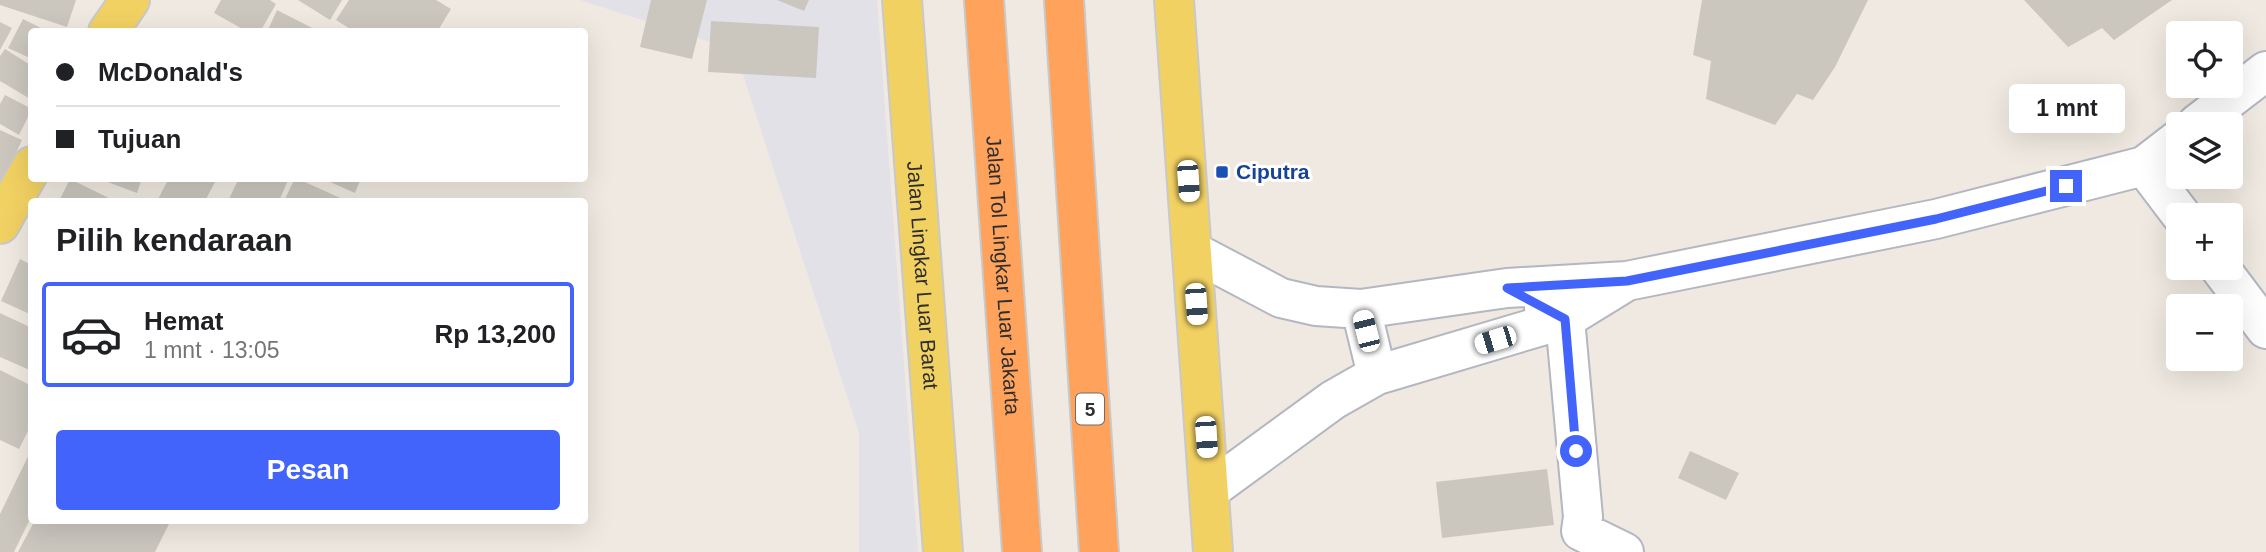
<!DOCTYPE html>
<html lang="id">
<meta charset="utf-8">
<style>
body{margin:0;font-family:Helvetica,sans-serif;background:#f6f6f6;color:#202124;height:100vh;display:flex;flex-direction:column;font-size:26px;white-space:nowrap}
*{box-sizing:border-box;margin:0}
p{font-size:23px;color:#757577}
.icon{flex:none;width:38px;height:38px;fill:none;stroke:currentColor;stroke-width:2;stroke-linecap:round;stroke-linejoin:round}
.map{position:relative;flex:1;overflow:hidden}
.details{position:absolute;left:28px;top:198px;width:560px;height:326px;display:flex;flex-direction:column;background:#fff;border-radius:7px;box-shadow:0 7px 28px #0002}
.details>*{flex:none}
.hud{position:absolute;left:28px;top:28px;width:560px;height:154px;border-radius:7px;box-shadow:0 7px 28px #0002;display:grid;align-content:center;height:154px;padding:0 28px;background:#fff}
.controls{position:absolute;left:2166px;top:21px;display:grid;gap:14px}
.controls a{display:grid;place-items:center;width:77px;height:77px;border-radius:7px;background:#fff;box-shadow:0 7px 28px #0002;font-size:35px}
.end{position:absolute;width:32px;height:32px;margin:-16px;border:9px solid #4264fb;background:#fff;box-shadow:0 0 0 4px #fff}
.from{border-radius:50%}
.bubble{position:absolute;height:49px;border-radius:7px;background:#fff;box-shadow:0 7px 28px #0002;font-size:23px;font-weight:800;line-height:49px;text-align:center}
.car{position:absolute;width:21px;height:42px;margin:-21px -10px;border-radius:9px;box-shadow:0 0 5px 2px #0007;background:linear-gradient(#fff 24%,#345 0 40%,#fff 0 76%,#345 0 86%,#fff 0)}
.hud b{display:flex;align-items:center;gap:24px;height:66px;font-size:26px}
.hud b+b{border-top:2px solid #e0e0e0}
.hud i{width:18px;height:18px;background:#202124}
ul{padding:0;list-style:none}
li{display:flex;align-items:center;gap:21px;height:105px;margin:0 14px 10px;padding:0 14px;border:4px solid transparent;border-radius:7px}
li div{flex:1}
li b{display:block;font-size:26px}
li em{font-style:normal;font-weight:800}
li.active{border-color:#4264fb}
li>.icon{width:63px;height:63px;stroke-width:1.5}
h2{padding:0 28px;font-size:32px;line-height:84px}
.cta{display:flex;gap:14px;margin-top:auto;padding:14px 28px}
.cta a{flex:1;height:80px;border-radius:7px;background:#4264fb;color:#fff;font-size:28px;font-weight:800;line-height:80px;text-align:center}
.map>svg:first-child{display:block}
.industrial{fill:#e3e1e8}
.building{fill:#cbc7bf}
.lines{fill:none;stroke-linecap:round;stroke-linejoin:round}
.minor-casing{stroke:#b4b7c1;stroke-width:42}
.major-casing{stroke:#c9c9c9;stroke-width:42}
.highway-casing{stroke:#c9c9c9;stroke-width:42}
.minor{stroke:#fff;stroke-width:38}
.major{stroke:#f2d163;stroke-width:38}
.highway{stroke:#ffa35c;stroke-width:38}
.route{stroke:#4264fb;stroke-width:9}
.transit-dot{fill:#1a4fb4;stroke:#fff;stroke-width:2.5}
.labels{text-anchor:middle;stroke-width:6;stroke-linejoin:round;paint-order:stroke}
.shield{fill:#fff;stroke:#6d6d6d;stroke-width:2}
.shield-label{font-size:19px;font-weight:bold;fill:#2e2e2e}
.transit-label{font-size:21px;font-weight:bold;fill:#164399;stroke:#fff;text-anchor:start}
.street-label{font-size:21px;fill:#2e2e2e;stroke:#fff}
</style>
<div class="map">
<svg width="2266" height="552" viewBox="0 0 2266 552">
<rect width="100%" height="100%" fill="#efe9e1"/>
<!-- industrial -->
<path class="industrial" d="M580,0H877L918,552H859V433L735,50Z"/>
<!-- building -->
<path class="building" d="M0,0H76L67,27L0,5Z
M221,0H270L276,4L260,32H248L214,13Z
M298,0H342L330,20Z
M349,0H436L451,9L437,32H355L336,20Z
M651,0H707L692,59L640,47Z
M777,0H809L804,11Z
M1702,0H1868L1835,67L1813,100L1797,94L1775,125L1706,99L1711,61L1693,55Z
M2024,0H2172L2114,40L2102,28L2068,47Z
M277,10L320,32H267Z
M23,19L49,32H32V59L8,48Z
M711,21L819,27L816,78L708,72Z
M0,22L12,28L0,50Z
M5,49L32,66V100L0,81V56Z
M5,95L32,109L19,135L0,124V104Z
M0,130L22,140L2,184L0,183Z
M97,178H142L137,193Z
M169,178H217L205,201H157Z
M239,178H289L279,201H228Z
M295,178H296L347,201H284Z
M321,178H361L355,193Z
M70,179L115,201H59Z
M20,259L32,265V315L1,301Z
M0,313L32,328V371L0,357Z
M0,370L32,386V423L19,449L0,440Z
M32,448V515L14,552H0V514Z
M1690,451L1739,473L1726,500L1678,478Z
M1547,469L1554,525L1442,538L1436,482Z
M35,520H171L155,552H18Z"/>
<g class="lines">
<!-- minor casing -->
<g class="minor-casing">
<path id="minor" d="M2197,124L2266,71
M2144,166L2181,215
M1192,251L1281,298L1316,306L1361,309L1507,288L1627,281L1936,219L2144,166L2179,139
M2220,268L2266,329
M1544,308L1565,319L1583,517L1581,531L1624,552
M1361,309L1377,375
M1210,490L1333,400L1377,375L1565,319L1622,284"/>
</g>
<!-- major casing -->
<g class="major-casing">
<g id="major">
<path id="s1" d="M902,0L943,552"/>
<path d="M1174,0L1213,552"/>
<path d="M108,32L130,0"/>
<path d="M0,224L32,166"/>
</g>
</g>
<!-- highway casing -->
<g class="highway-casing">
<g id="highway">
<path id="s2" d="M984,0L1022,552"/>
<path d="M1064,0L1099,552"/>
</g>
</g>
<!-- minor -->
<use href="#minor" class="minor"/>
<!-- major -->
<use href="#major" class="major"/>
<!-- highway -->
<use href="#highway" class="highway"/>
</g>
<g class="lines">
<!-- route -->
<path class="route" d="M1576,451L1565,319L1507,288L1627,281L1936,219L2066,186"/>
</g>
<!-- markers -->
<rect class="transit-dot" x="1215" y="165" width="14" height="14" rx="3.5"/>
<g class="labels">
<!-- shield labels -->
<rect class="shield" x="1076" y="393.5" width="28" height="31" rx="5"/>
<g class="shield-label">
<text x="1090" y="416">5</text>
</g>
<!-- transit labels -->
<g class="transit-label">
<text x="1236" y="179">Ciputra</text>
</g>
<!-- street labels -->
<g class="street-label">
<text dy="7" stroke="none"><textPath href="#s1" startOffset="276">Jalan Lingkar Luar Barat</textPath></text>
<text dy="7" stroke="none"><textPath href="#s2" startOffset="276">Jalan Tol Lingkar Luar Jakarta</textPath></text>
</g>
</g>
</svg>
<div class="controls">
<a><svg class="icon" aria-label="locate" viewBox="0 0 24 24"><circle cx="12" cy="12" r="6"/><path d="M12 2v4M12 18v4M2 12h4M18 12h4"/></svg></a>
<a><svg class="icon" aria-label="layers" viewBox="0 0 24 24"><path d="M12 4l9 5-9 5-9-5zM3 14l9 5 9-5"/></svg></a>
<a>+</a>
<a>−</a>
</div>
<i class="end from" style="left:1576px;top:451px"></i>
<i class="end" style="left:2066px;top:186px"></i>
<div class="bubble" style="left:2009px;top:84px;width:116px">1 mnt</div>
<i class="car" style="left:1188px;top:181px;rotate:176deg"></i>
<i class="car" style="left:1196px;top:304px;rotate:176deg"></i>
<i class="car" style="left:1366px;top:331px;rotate:346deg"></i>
<i class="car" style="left:1495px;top:340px;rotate:253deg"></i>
<i class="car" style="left:1206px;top:437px;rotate:176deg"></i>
<div class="hud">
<b><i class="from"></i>McDonald's</b>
<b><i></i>Tujuan</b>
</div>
<section class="details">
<h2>Pilih kendaraan</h2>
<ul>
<li class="active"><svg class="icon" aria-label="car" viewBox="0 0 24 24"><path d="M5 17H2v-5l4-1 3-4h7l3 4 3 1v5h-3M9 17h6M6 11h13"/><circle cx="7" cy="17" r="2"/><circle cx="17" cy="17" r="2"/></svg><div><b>Hemat</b><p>1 mnt · 13:05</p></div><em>Rp 13,200</em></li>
</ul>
<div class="cta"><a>Pesan</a></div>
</section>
</div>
